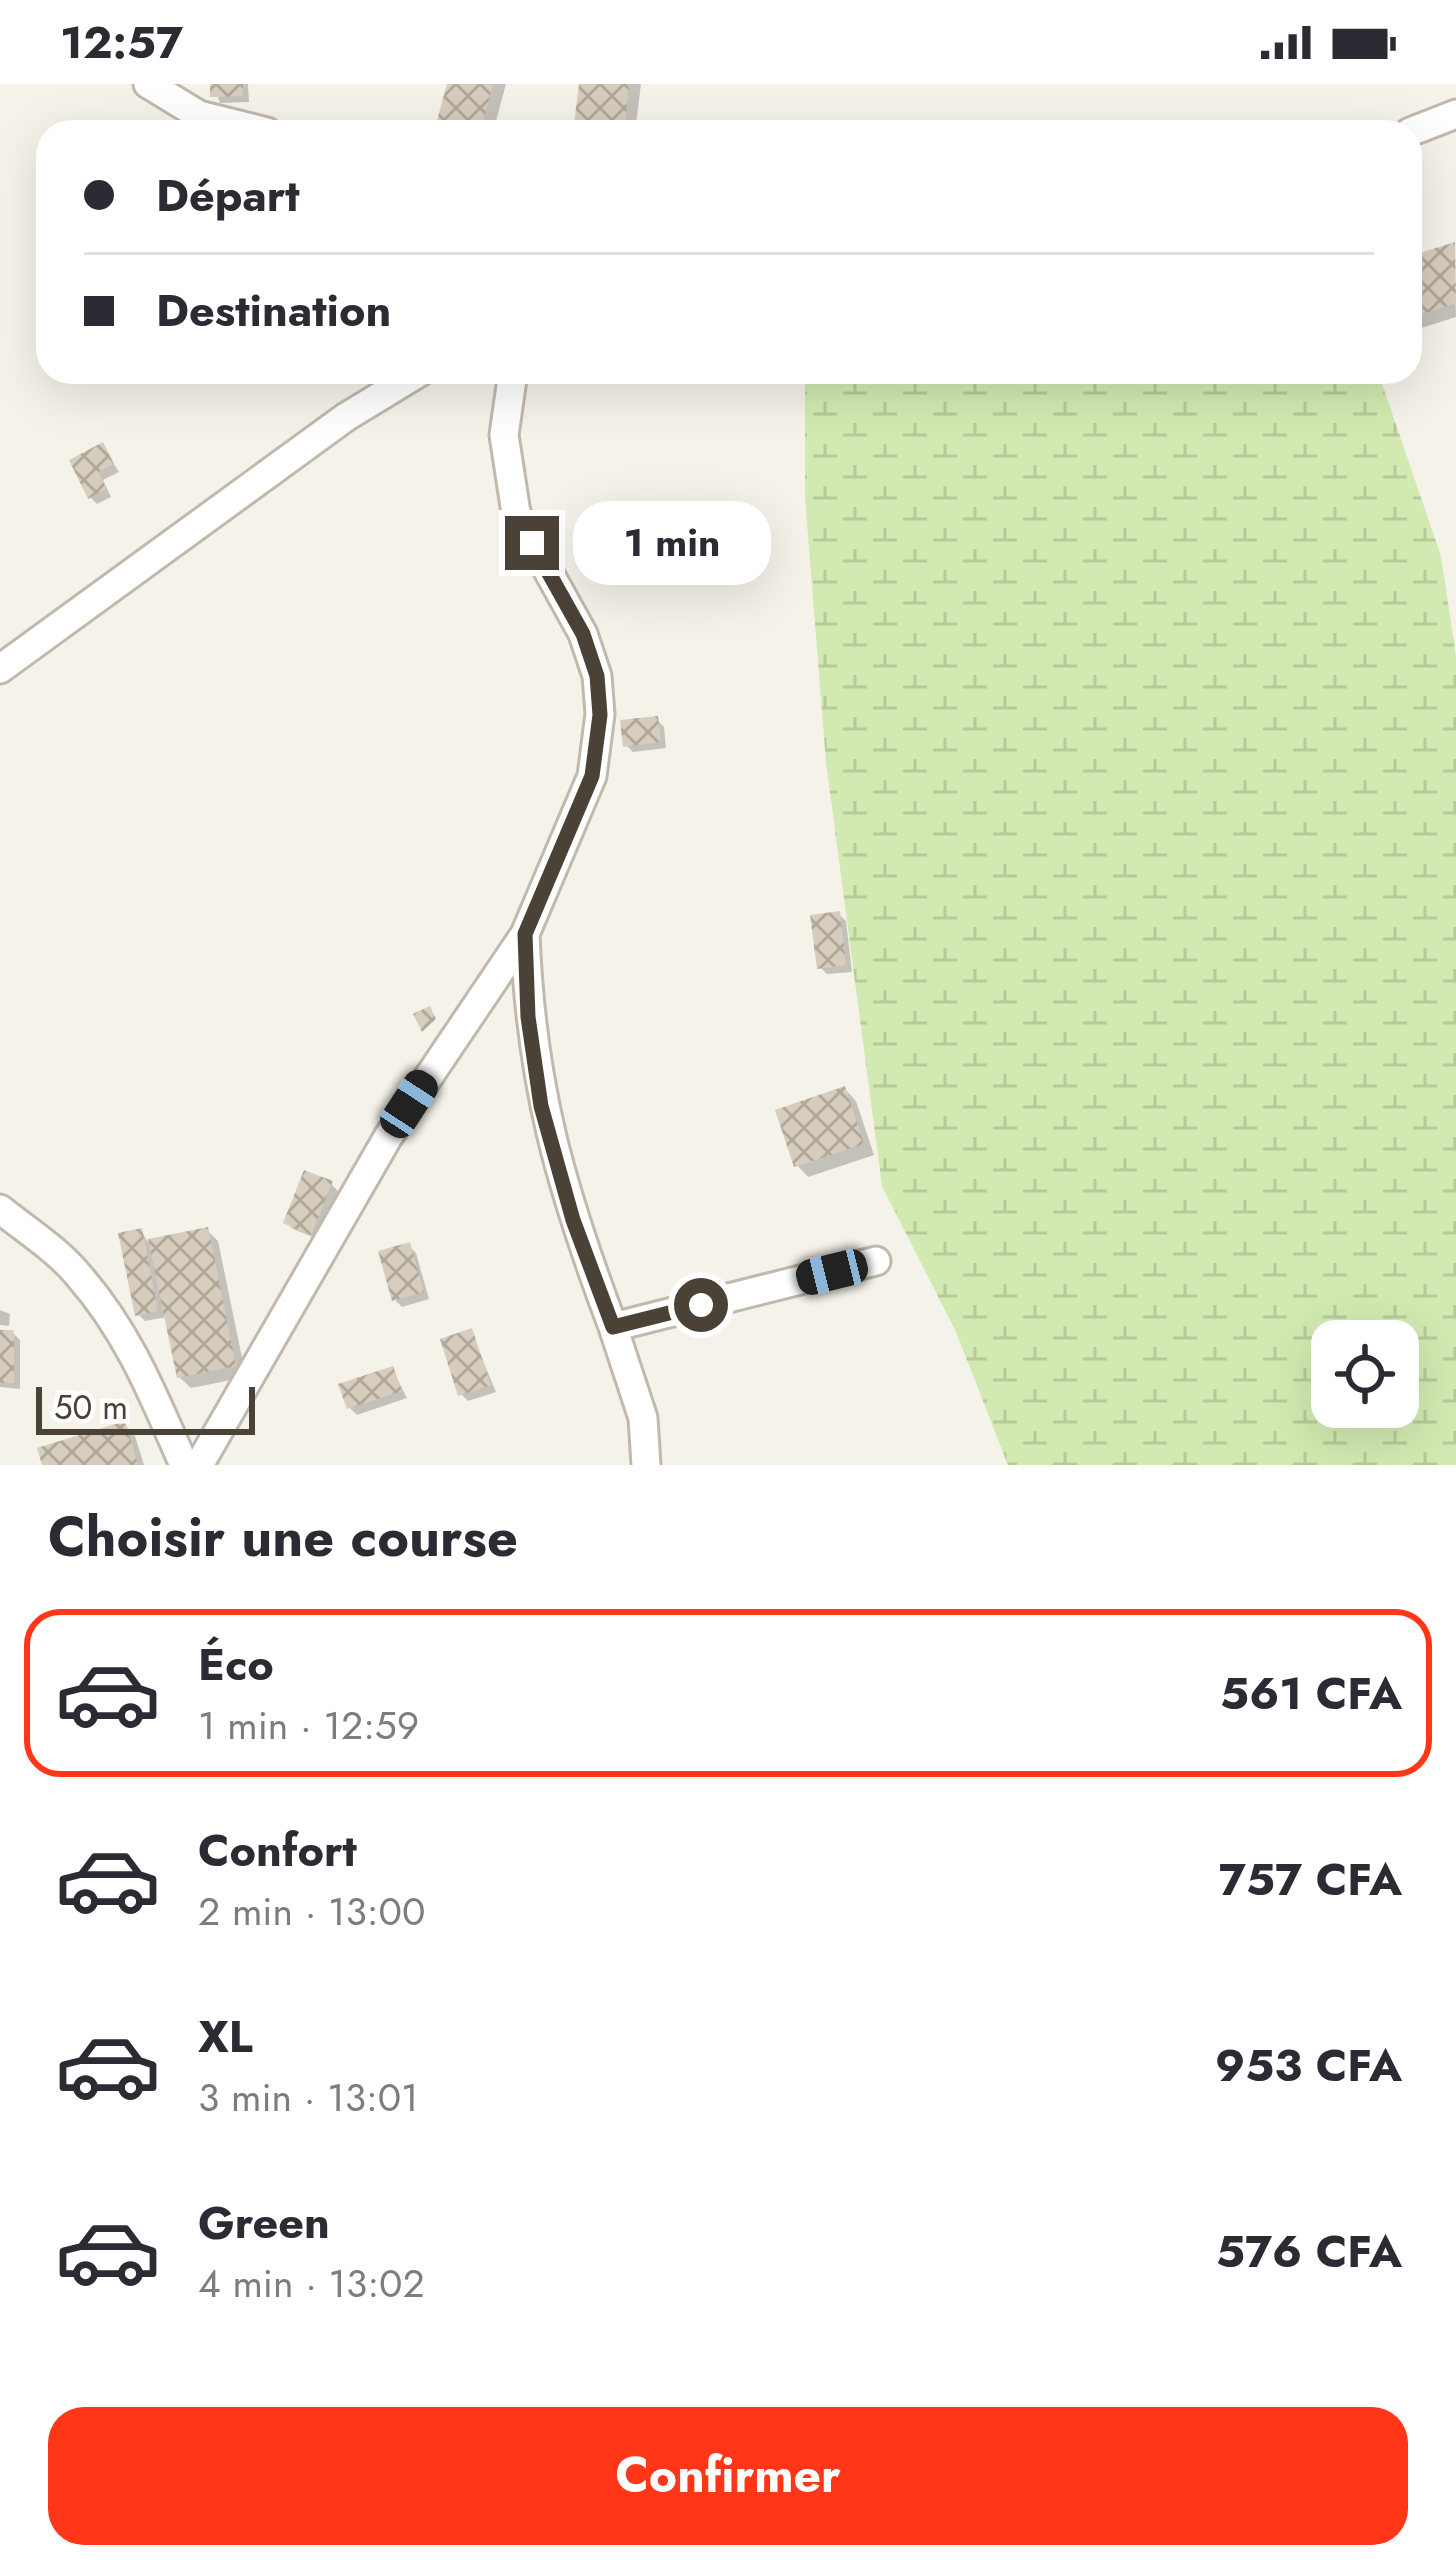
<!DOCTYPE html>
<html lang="fr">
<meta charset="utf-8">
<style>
body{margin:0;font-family:Jost,sans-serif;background:#f7f7f7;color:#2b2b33;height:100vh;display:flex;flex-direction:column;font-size:45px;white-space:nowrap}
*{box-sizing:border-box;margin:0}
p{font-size:39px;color:#7c7c81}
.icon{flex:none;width:66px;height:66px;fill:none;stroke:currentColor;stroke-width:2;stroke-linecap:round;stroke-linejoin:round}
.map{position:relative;height:1381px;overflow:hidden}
.sheet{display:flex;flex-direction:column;background:#fff;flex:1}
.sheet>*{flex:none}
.top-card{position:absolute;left:36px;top:36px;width:1386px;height:264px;border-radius:36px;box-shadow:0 12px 48px #0002;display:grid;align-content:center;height:264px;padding:0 48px;background:#fff}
.tools{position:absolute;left:1311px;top:1236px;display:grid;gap:24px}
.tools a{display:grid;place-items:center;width:108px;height:108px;border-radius:24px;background:#fff;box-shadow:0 12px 48px #0002;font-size:60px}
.scale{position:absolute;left:36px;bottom:30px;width:219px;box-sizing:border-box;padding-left:12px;border:6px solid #4a4237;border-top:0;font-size:33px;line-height:42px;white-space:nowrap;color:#4a4237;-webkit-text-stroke:9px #fff;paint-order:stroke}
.end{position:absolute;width:54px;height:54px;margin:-27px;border:15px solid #4a4237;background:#fff;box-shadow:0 0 0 6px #fff}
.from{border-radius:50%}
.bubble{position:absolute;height:84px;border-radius:36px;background:#fff;box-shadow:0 12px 48px #0002;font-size:39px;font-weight:700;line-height:84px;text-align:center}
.car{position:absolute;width:36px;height:72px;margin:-36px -18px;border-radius:15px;box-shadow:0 0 9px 3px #0007;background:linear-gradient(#222 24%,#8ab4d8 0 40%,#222 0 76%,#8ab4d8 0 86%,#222 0)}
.top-card b{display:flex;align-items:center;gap:42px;height:114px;font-size:45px}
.top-card b+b{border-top:3px solid #e1e1e2}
.top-card i{width:30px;height:30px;background:#2b2b33}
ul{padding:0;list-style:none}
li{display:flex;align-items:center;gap:36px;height:168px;margin:0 24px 18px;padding:0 24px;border:6px solid transparent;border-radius:36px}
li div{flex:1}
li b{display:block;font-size:45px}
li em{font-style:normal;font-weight:700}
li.selected{border-color:#ff3617}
li>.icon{width:108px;height:108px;stroke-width:1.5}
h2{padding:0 48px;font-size:54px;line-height:144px}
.action{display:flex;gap:24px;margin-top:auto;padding:24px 48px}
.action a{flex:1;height:138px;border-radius:36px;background:#ff3617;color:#fff;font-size:48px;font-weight:700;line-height:138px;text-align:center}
.status{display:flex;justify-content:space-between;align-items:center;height:84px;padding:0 60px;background:#fff;direction:ltr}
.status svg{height:33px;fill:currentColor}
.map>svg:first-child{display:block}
.wetland{fill:url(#wetland-marsh);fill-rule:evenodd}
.shadow{fill:#0003}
.building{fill:url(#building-cross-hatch)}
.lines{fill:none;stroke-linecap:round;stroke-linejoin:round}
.street-casing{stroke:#c1b9ac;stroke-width:33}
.street{stroke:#fff;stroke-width:27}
.route{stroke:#4a4237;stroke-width:15}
</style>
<div class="status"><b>12:57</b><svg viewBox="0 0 49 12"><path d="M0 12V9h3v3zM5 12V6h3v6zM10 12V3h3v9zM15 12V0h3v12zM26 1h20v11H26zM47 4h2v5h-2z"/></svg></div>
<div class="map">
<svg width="1456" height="1381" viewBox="0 0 1456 1381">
<defs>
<pattern id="wetland-marsh" width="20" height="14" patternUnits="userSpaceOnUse" patternTransform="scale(3)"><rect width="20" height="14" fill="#d2eab1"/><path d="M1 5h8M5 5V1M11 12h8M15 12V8" fill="none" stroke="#b6ca99"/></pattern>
<pattern id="building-cross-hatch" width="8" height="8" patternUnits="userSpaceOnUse" patternTransform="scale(3)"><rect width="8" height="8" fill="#d7cdbe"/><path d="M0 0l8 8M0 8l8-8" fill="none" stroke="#b0a89b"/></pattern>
</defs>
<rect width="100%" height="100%" fill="#f5f2ea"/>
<!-- wetland -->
<path class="wetland" d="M805,288H1378L1441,472L1456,572V1381H1008L956,1248L882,1102L826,678L805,414ZM1332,1257H1398V1323H1332Z"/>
<!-- shadow -->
<path class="shadow" d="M213,0H248L249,18L220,19Z
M450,0H506L493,48H448L440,39Z
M582,0H641L635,48H576Z
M1454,161L1456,233L1418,245L1410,238V176Z
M102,362L119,388L103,396L111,413L97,420L90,413Z
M657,636L664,643L666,664L633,668L626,661Z
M839,830L846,837L852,888L827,890L820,883Z
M845,1005L856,1017L874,1071L808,1093L797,1081Z
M331,1100L338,1107L318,1155L293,1145L286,1138Z
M207,1146L218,1157L246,1293L191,1304L179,1293L167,1233L145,1237L138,1230L141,1147L148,1158Z
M409,1162L416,1169L429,1215L402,1223L395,1216Z
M0,1226L10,1230L9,1242L0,1241Z
M471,1248L496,1308L468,1317L461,1310Z
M0,1249H13L20,1256V1305L0,1303Z
M392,1285L407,1314L357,1331L350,1324Z
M124,1341L135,1352L144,1381H45L41,1366Z"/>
<!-- building -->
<path class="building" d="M210,0H243V12L210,13Z
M447,0H493L480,48L436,40Z
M579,0H629L624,48H573Z
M1455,158L1456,219L1410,234V172Z
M367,288H407L374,303Z
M103,358L114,380L98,388L106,405L88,415L69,376Z
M658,632L661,658L623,663L620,636Z
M840,827L846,881L817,885L810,831Z
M430,922L436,935L422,948L413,930Z
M845,1002L864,1060L794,1083L775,1026Z
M304,1086L333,1097L311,1151L283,1139Z
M208,1143L236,1282L177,1294L148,1155Z
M142,1144L158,1227L135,1232L118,1149Z
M410,1158L424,1208L392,1217L378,1167Z
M472,1244L491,1301L458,1312L440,1255Z
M0,1246H14V1299H0Z
M393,1282L402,1307L347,1325L338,1300Z
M125,1337L138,1381H42L37,1364Z"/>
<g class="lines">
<!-- street casing -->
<g class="street-casing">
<path id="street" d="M148,0L199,31L267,48
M1410,48L1456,30
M0,585L346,333L420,288
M525,850C531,1001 560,1102 613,1243
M0,1125C26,1146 58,1166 79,1192C129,1249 154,1313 184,1381
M199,1381L388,1053L525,850L592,692L600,630L597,592L583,550L516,429L504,351L513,288
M646,1381L643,1334L613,1243L876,1177"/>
</g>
<!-- street -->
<use href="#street" class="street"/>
</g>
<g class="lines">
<!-- route -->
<path class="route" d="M532,459L583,550L597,592L600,631L592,692L525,850L528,933L541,1022L573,1136L613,1243L701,1221"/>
</g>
</svg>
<div class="tools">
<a><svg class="icon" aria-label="locate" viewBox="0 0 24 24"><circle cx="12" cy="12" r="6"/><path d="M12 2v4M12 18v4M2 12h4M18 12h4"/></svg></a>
</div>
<div class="scale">50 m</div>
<i class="end from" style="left:701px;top:1221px"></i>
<i class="end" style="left:532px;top:459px"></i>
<div class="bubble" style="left:573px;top:417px;width:198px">1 min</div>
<i class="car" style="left:409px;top:1020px;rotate:33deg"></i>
<i class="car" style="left:832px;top:1188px;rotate:256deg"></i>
<div class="top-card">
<b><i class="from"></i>Départ</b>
<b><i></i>Destination</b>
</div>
</div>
<section class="sheet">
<h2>Choisir une course</h2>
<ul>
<li class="selected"><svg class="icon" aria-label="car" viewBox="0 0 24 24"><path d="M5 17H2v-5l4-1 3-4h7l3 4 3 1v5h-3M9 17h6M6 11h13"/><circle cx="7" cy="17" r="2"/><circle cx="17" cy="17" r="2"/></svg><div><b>Éco</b><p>1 min · 12:59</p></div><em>561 CFA</em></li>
<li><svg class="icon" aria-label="car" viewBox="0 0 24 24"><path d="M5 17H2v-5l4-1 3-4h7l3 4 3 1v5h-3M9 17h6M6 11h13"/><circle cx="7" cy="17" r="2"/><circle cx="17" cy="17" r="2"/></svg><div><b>Confort</b><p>2 min · 13:00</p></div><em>757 CFA</em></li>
<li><svg class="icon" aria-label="car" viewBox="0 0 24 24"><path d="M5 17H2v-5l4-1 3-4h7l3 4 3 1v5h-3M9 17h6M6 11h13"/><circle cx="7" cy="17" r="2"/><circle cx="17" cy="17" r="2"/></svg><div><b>XL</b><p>3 min · 13:01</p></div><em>953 CFA</em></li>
<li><svg class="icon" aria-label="car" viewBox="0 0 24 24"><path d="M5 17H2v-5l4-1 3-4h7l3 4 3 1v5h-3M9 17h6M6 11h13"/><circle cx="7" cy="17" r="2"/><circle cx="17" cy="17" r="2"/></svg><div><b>Green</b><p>4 min · 13:02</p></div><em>576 CFA</em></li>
</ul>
<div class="action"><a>Confirmer</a></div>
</section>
